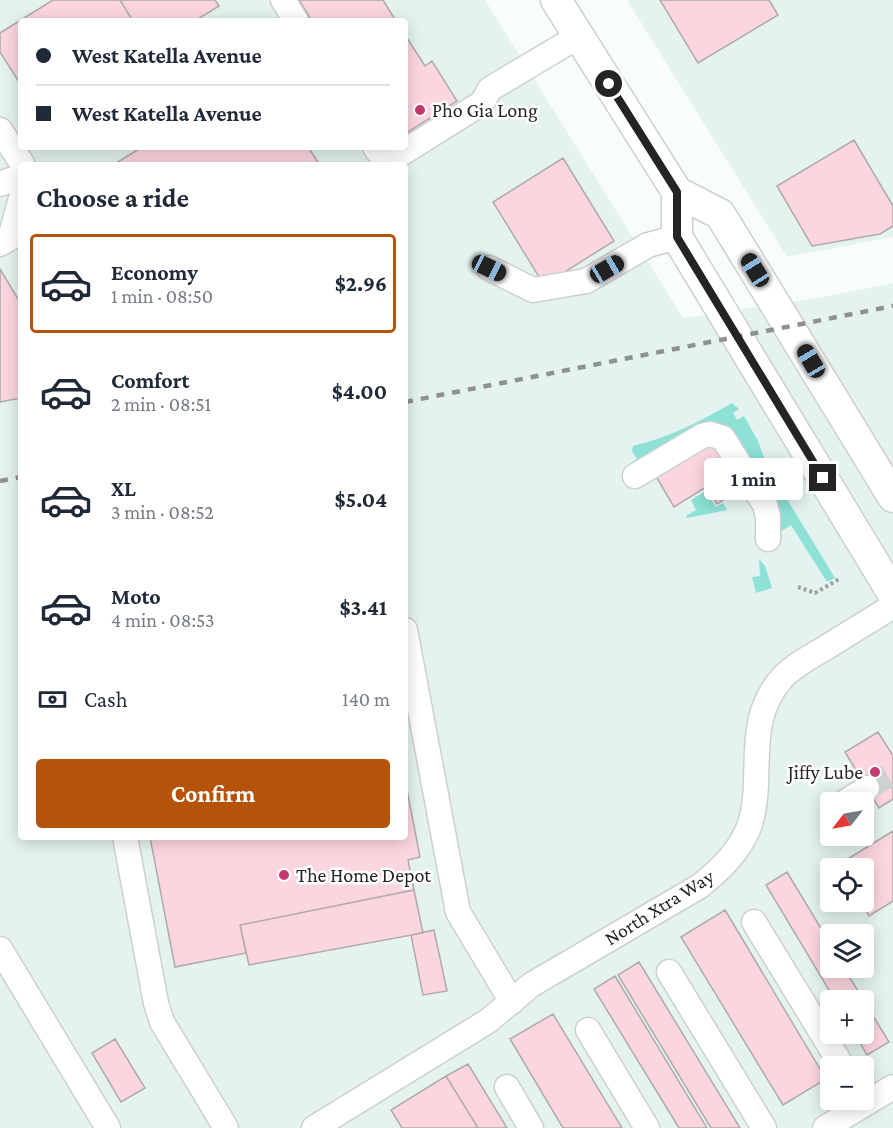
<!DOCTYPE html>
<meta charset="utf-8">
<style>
body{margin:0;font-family:"Crimson Pro",serif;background:#f2f2f3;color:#1f2937;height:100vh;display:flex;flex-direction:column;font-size:22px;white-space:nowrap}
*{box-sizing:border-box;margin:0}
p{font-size:20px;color:#747a83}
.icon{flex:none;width:33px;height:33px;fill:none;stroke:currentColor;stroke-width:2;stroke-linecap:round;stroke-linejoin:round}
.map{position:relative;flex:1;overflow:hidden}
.drawer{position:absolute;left:18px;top:162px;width:390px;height:678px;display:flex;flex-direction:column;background:#fff;border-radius:6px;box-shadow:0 3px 15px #0003}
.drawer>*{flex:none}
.hud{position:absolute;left:18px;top:18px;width:390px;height:132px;border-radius:6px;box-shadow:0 3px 15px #0003;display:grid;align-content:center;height:132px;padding:0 18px;background:#fff}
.needle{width:39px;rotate:239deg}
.fabs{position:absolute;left:820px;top:792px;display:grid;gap:12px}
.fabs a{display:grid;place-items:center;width:54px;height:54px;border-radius:6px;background:#fff;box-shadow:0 3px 15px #0003;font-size:30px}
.end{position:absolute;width:27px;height:27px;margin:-14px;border:8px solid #232424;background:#fff;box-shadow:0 0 0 3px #fff}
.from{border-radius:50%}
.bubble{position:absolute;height:42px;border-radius:6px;background:#fff;box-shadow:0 3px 15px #0003;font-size:20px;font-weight:700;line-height:42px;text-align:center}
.car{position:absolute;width:18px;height:36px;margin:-18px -9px;border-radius:8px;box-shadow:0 0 4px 2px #0007;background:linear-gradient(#222 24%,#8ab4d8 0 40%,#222 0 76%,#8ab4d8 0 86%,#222 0)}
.hud b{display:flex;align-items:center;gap:21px;height:57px;font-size:22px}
.hud b+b{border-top:2px solid #e0e1e3}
.hud i{width:15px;height:15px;background:#1f2937}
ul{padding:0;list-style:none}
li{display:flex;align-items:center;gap:18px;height:99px;margin:0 12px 9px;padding:0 6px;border:3px solid transparent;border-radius:6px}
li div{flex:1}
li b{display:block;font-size:22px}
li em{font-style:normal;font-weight:700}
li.current{border-color:#b45309}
li>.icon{width:54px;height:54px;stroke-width:1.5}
h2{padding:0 18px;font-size:27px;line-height:72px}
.pay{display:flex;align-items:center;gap:15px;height:66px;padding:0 18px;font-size:22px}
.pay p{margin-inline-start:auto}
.primary-button{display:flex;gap:12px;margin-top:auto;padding:12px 18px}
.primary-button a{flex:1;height:69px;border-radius:6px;background:#b45309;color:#fff;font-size:24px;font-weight:700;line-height:69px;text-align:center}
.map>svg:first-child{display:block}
.built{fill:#e4f3f0;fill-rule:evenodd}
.green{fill:#8de1d5}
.building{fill:#fcd6df;stroke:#afaaab;stroke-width:1.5}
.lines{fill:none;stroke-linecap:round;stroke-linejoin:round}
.minor-tunnel{stroke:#cdd2d1;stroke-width:24;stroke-dasharray:24 12;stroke-linecap:butt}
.minor-casing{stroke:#ccd1d0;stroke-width:27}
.major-casing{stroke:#ccd1d0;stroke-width:33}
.path{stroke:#9ea1a1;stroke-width:4;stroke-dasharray:3 3;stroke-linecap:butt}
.minor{stroke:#fff;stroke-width:24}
.major{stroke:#fff;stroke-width:30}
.rail{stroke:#8e9190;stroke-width:4.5;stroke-dasharray:8 8;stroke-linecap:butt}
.route{stroke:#232424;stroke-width:8}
.poi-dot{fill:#c4396f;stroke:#fff;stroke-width:2}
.labels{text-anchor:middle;stroke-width:5;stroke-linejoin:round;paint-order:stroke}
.poi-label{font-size:20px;fill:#232424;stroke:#fff;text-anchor:start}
.street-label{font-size:20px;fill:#232424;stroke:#fff}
</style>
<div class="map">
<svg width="893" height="1128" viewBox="0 0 893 1128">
<rect width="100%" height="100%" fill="#f8fdfc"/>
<!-- built -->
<path class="built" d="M0,0H485L683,318L812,299L893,283V1128H0ZM21,21H405V147H21ZM21,165H405V837H21ZM831,802H864V836H831ZM831,868H864V902H831ZM831,934H864V968H831ZM831,1000H864V1034H831ZM831,1066H864V1100H831Z
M627,0H893V237L787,257Z"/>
<!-- green -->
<path class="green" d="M732,403L739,409L733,413L737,420L744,416L758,441L768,468L835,578L827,582L791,525L778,533L726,432L638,461L632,451L633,446C673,436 697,423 732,403Z
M706,491L716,507L723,503L727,510L687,518L686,516L696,510L691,500Z
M759,559L765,566L772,588L756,593L752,577L760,576Z"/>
<!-- building -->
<path class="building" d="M53,0H120L133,21H21V85L0,52V33Z
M120,0H215L219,6L195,21H133Z
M299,0H383L396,21H312Z
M660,0H769L778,15L698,63Z
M405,35L425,66L432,61L457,101L405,134Z
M854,140L893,206V226L880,234L812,246L777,186Z
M142,147H308L320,165H113Z
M563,158L614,241L544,285L493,202Z
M0,269L21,304V398L0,402Z
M711,438L741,489L717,504L706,487L674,507L654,473Z
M878,732L893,756V799L879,808L845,752Z
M407,790L420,857L408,860L414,890L240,925L246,953L175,967L150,837H405V791Z
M893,831V901L869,916L861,902H864V868H841L838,865Z
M787,872L831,945V968H844L889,1042L867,1055L855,1034H864V1000H835L766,885Z
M414,890L423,933L249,965L240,925Z
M725,910L826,1079L783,1105L681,937Z
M434,930L447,991L423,995L411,935Z
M639,962L740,1128H711L618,975Z
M615,976L707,1128H679L594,989Z
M553,1014L622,1128H563L510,1039Z
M115,1039L145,1088L121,1102L92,1053Z
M468,1064L507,1128H478L446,1076Z
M446,1076L478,1128H402L391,1110Z"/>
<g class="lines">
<!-- minor-tunnel -->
<path class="minor-tunnel" d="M867,788L893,773"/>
<!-- minor casing -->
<g class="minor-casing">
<path id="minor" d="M283,0L296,21
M0,130L23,165
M375,147L386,163L482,103L490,89L579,36
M0,184L21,176
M0,244L10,238L21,198
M489,268L533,290L586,281L648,245L677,237
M635,476L702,436L710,434L723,438L765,505L768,516V539
M405,630L458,912L512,1002
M845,802L867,788
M125,837L156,1003L162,1022L226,1128
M754,922L842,1066
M0,949L108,1128
M669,972L764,1128
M588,1030L647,1128
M507,1087L531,1128
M314,1128L488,1021L531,985L700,886C720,870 739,852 749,827C766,778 742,723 782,678C794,665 812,656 827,647C849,633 871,620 893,606
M825,1128L893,1087"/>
</g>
<!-- major casing -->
<g class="major-casing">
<path id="major" d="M556,0L677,192L720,214L893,497
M677,192V237L893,594"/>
</g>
<!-- path -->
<path class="path" d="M798,587L815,593L841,578"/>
<!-- minor -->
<use href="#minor" class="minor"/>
<!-- major -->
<use href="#major" class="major"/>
<!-- rail -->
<path class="rail" d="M405,402L893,306
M0,481L21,477"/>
</g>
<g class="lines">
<!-- route -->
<path class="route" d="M609,84L677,192V237L823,478"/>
</g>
<!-- markers -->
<g class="poi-dot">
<circle cx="420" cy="110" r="6"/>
<circle cx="875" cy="772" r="6"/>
<circle cx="284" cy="875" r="6"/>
</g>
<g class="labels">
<!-- poi labels -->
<g class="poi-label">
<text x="432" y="117">Pho Gia Long</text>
<text x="863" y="779" text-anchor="end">Jiffy Lube</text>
<text x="296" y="882">The Home Depot</text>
</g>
<!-- street labels -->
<g class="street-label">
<text transform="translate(659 907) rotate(-32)" y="7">North Xtra Way</text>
</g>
</g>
</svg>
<div class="fabs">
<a><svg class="needle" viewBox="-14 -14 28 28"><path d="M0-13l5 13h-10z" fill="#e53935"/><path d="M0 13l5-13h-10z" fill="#747a83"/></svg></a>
<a><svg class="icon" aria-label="locate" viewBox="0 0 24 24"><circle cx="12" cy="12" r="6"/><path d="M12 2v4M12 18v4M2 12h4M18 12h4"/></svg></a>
<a><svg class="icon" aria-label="layers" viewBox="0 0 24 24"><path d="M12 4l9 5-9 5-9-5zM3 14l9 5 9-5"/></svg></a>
<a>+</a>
<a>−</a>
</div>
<i class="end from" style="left:609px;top:84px"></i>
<i class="end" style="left:823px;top:478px"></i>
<div class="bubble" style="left:704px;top:458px;width:99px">1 min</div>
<i class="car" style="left:489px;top:268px;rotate:116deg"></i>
<i class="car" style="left:607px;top:269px;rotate:60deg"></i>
<i class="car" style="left:755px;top:270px;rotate:328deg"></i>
<i class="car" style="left:811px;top:361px;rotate:329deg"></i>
<div class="hud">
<b><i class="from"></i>West Katella Avenue</b>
<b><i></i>West Katella Avenue</b>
</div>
<section class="drawer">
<h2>Choose a ride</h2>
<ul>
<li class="current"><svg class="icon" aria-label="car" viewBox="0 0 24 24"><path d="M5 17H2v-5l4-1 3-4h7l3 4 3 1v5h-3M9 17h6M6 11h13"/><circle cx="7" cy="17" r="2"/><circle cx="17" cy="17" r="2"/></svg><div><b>Economy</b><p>1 min · 08:50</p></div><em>$2.96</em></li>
<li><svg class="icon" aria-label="car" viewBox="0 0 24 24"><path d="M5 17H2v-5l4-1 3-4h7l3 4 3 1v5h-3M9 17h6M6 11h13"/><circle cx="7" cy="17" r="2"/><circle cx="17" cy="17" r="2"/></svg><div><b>Comfort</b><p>2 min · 08:51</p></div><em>$4.00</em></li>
<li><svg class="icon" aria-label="car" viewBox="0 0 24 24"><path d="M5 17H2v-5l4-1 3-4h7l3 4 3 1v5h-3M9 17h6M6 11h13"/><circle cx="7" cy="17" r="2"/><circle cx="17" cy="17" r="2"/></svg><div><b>XL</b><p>3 min · 08:52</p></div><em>$5.04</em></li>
<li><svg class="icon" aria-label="car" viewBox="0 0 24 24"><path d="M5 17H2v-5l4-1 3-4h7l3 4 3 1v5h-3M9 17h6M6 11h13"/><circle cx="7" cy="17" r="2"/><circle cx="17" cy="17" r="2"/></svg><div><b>Moto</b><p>4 min · 08:53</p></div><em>$3.41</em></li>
</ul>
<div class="pay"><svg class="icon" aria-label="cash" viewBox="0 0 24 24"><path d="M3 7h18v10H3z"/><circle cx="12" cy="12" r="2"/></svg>Cash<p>140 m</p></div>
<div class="primary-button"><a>Confirm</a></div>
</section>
</div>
